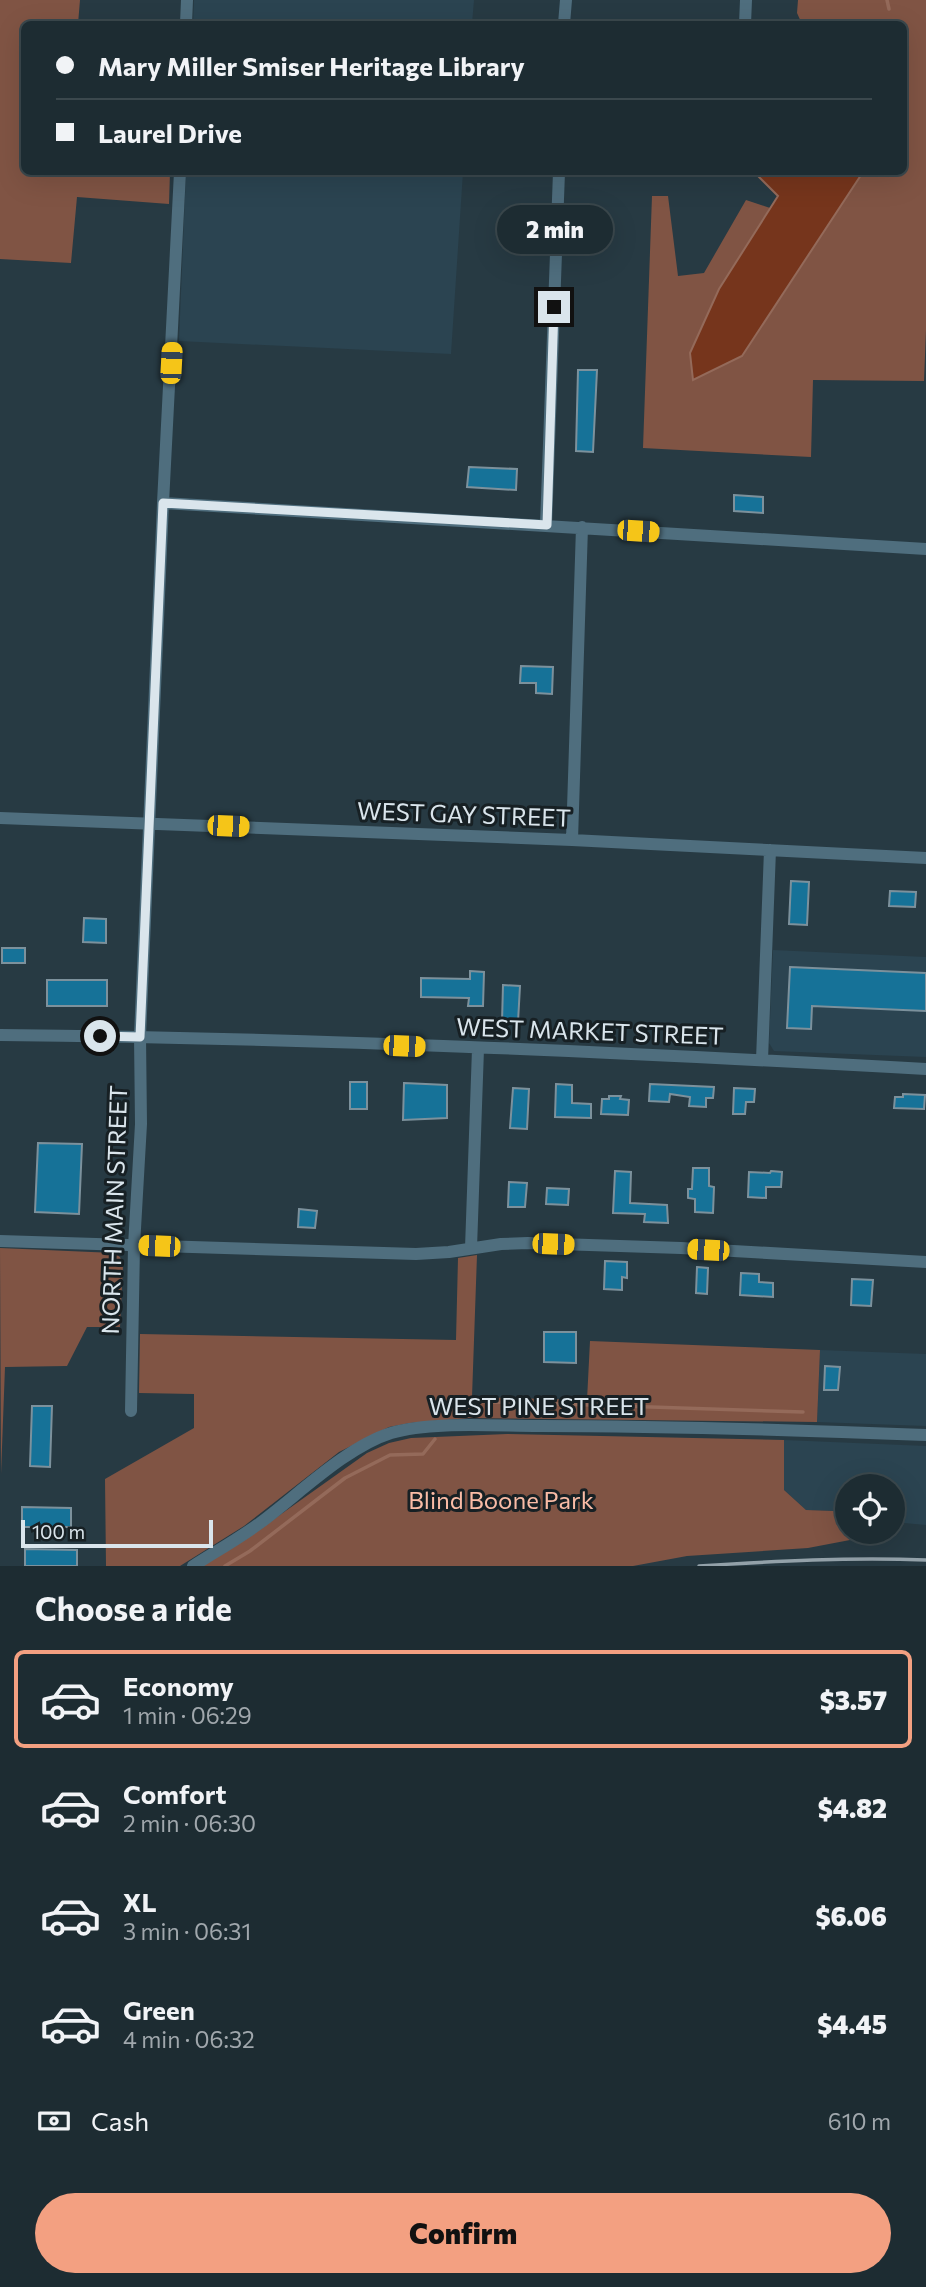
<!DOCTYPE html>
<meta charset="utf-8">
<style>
body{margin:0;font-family:Commissioner,sans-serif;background:#2a383e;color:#f1f3f6;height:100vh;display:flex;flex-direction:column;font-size:26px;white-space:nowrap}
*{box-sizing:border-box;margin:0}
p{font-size:23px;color:#a0a7ac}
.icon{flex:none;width:38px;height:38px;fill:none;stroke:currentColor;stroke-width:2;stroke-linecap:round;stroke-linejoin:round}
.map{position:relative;height:1566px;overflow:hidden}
.sheet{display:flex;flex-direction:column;background:#1d2c32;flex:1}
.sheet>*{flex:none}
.banner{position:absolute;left:21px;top:21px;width:886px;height:154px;border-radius:10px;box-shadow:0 7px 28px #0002,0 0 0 2px #3b484d;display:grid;align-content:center;height:154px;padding:0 35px;background:#1d2c32}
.buttons{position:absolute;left:835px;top:1474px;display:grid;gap:14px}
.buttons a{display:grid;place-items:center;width:70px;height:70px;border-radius:50%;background:#1d2c32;box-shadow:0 7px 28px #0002,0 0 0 2px #3b484d;font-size:35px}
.scale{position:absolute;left:21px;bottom:18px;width:192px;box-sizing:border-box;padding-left:7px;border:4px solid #dae5ec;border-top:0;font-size:19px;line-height:24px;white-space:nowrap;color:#dae5ec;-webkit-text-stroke:5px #172024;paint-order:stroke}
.end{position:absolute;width:32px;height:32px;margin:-16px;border:9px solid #dae5ec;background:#111;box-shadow:0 0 0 4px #111}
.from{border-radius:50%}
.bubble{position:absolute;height:49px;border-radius:24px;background:#1d2c32;box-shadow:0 7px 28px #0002,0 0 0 2px #3b484d;font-size:23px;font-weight:800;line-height:49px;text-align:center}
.car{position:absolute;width:21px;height:42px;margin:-21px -10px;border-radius:9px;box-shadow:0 0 5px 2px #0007;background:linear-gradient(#f5c518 24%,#345 0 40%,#f5c518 0 76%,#345 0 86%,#f5c518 0)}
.banner b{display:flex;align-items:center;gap:24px;height:66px;font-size:26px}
.banner b+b{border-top:2px solid #3b484d}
.banner i{width:18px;height:18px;background:#f1f3f6}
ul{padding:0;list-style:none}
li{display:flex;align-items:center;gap:21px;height:98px;margin:0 14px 10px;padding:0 21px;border:4px solid transparent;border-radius:10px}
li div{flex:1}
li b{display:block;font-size:26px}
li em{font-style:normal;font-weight:800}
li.selected{border-color:#f3a081}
li>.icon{width:63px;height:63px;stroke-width:1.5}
h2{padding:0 35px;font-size:32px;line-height:84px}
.pay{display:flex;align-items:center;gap:18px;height:77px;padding:0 35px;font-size:26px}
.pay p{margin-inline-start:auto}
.action{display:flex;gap:14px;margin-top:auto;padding:14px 35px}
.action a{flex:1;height:80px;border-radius:42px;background:#f3a081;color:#111;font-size:28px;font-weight:800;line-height:80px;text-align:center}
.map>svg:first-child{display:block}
.built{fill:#2b4451}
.green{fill:#805444}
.water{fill:#76351c;stroke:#946a5a;stroke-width:2}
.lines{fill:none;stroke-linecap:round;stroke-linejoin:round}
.stream{stroke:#946a5a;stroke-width:3.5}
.building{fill:#167298;stroke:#7c919c;stroke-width:2}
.minor{stroke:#4f6e7e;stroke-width:12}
.rail{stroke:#93a1a9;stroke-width:3.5}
.route{stroke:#dae5ec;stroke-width:9}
.labels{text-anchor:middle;stroke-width:6;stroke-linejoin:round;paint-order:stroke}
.street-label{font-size:24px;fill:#dae5ec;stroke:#172024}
.park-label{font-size:24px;fill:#fabca6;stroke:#172024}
</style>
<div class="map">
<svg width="926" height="1566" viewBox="0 0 926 1566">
<rect width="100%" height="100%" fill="#273a43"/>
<!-- built -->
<path class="built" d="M194,0H474L472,24H193Z
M186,172H463L451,354L179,341Z
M773,950L926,957V1057L774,1051L769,1043Z
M820,1350L926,1354V1426L817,1422Z
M784,1440L926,1446V1525L893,1522L892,1486H847V1514L834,1511L806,1510L784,1490Z"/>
<!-- green -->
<path class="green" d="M0,0H80L78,24H24V172H170L169,204L77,197L71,263L0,259Z
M798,0H926V330L924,381L813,380L811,457L643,448L652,196H668L678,276L704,273L746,200L770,208L719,289L690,353L694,379L784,293L863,172H903V92L905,86L903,81V24H802L797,13Z
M0,1248L114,1253L120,1257L123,1265L120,1327H87L67,1366L5,1367L1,1474Z
M477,1255L472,1397L587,1400L590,1341L820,1350L817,1422L469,1418L410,1423L389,1427L339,1452L244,1526L180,1566H106L105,1479L194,1428V1394L139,1393L140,1334L456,1340L458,1258Z
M507,1434L784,1440V1490L806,1510L834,1511L847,1514V1531H864L850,1540L808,1548L687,1556L633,1566H202L249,1537L367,1453L389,1443L411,1438Z"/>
<!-- water -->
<path class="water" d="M764,172H863L742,356L693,380L690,353L719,289L778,196L759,177Z"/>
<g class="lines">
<!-- stream -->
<path class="stream" d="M887,0L889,9
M456,1413L466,1401L803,1412
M225,1566L250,1551L345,1478L390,1455L423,1454L435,1439"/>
</g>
<!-- building -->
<path class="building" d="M578,370H597L593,452L576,451Z
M469,467L517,469L516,490L467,487Z
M734,495L763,497V513L734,511Z
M521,666L553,667L552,694L536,693V683H520Z
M791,881L809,882L807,925L789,924Z
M890,891L916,892L915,907L889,906Z
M84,918L106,919V943L83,942Z
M2,948H25V963H2Z
M790,967L926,973V1011L812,1006L811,1029L787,1028Z
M470,971L484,972L483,1006H468L469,998L421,997V978L470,979Z
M47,980H107V1006H47Z
M503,985L520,986L518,1022H502Z
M350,1082H367V1109H350Z
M404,1083L447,1085V1118L403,1120Z
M556,1084L572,1085V1103L591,1104V1118L555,1117Z
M650,1084L714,1087L713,1098H706V1107L689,1106L690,1097L670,1094L669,1102L649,1101Z
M513,1088L529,1089L527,1129L510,1128Z
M734,1088L755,1089L754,1102H746L745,1114H733Z
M903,1094L925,1095L924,1109L894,1108L895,1097H903Z
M609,1096H621L620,1099L629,1100L628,1115L601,1114L602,1099H609Z
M38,1143L82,1144L79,1214L35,1212Z
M693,1168H709V1186L714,1187L713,1213L695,1212V1199L688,1198V1189H692Z
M615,1171L631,1172L630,1203L667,1205L668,1223L644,1222L645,1214L613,1213Z
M771,1171L782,1172L781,1187H766V1198L748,1197L749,1172L770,1173Z
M509,1182L527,1183L525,1207H508Z
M547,1188L569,1189L568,1205L546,1204Z
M299,1209L317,1211L315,1228L298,1227Z
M605,1261L627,1262V1278L622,1277V1290L604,1289Z
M697,1267L708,1268L707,1294L696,1293Z
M741,1273L759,1274V1282L773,1283V1297L740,1295Z
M852,1279L873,1280L871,1306L851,1305Z
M544,1332H576V1363L544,1362Z
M825,1366L840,1367L838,1390H824Z
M32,1406H52L50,1467L30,1466Z
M22,1507L71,1508V1527H22Z
M25,1549L77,1550V1566H25Z"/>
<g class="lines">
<!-- minor -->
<path class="minor" d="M186,24L187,0
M564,24L566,0
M745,24L746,0
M163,503L926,549
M546,525L559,172
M0,818L572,840L926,858
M572,840L582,527
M0,1035C309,1038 618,1052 926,1069
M762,1060L770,850
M0,1241L416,1254L449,1252L501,1244L528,1243L681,1248L926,1262
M471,1248L478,1049
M131,1411L134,1246L141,1124L140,1036L163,503L180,172
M193,1566C215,1552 238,1539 260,1523C298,1495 346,1447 391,1433C430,1421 496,1426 539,1426C668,1426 797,1430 926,1435"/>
<!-- rail -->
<path class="rail" d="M699,1566C775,1561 851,1557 926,1560"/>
</g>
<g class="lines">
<!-- route -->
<path class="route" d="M100,1036L140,1037L163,503L547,525L554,307"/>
</g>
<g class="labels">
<!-- street labels -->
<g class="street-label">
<text transform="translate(464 815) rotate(2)" y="8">WEST GAY STREET</text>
<text transform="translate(590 1032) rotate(2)" y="8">WEST MARKET STREET</text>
<text transform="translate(115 1210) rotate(-88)" y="8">NORTH MAIN STREET</text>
<text x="539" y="1415">WEST PINE STREET</text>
</g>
<!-- park labels -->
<g class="park-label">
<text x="501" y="1509">Blind Boone Park</text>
</g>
</g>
</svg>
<div class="buttons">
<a><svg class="icon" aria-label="locate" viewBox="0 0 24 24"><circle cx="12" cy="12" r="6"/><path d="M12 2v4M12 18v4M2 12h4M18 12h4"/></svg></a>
</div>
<div class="scale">100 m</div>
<i class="end from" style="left:100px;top:1036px"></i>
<i class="end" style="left:554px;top:307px"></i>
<div class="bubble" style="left:497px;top:205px;width:116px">2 min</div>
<i class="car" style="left:171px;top:363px;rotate:3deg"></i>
<i class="car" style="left:638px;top:531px;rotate:94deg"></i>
<i class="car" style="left:228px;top:826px;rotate:92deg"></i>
<i class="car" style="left:404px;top:1046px;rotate:92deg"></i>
<i class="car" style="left:553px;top:1244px;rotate:92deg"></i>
<i class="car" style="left:159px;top:1246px;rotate:272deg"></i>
<i class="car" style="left:708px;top:1250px;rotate:273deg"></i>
<div class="banner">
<b><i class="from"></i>Mary Miller Smiser Heritage Library</b>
<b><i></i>Laurel Drive</b>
</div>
</div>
<section class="sheet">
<h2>Choose a ride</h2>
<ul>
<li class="selected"><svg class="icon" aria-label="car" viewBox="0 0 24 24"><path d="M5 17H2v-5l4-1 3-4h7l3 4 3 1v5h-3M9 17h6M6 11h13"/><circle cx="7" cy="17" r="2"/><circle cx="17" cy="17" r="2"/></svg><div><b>Economy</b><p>1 min · 06:29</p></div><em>$3.57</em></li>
<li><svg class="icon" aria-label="car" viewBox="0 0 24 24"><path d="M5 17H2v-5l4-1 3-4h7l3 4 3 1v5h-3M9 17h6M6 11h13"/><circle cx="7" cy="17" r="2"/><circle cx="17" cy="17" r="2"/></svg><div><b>Comfort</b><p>2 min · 06:30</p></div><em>$4.82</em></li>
<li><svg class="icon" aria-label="car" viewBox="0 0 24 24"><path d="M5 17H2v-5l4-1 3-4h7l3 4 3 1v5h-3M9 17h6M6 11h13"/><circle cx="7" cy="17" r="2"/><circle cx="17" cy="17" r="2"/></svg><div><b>XL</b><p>3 min · 06:31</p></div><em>$6.06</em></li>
<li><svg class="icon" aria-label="car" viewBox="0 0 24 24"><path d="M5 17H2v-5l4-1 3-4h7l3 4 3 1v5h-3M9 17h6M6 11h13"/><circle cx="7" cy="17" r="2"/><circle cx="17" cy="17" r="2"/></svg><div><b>Green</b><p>4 min · 06:32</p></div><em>$4.45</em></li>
</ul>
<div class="pay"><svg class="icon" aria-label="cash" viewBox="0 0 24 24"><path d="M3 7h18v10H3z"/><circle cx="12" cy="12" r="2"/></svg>Cash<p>610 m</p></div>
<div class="action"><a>Confirm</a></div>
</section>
